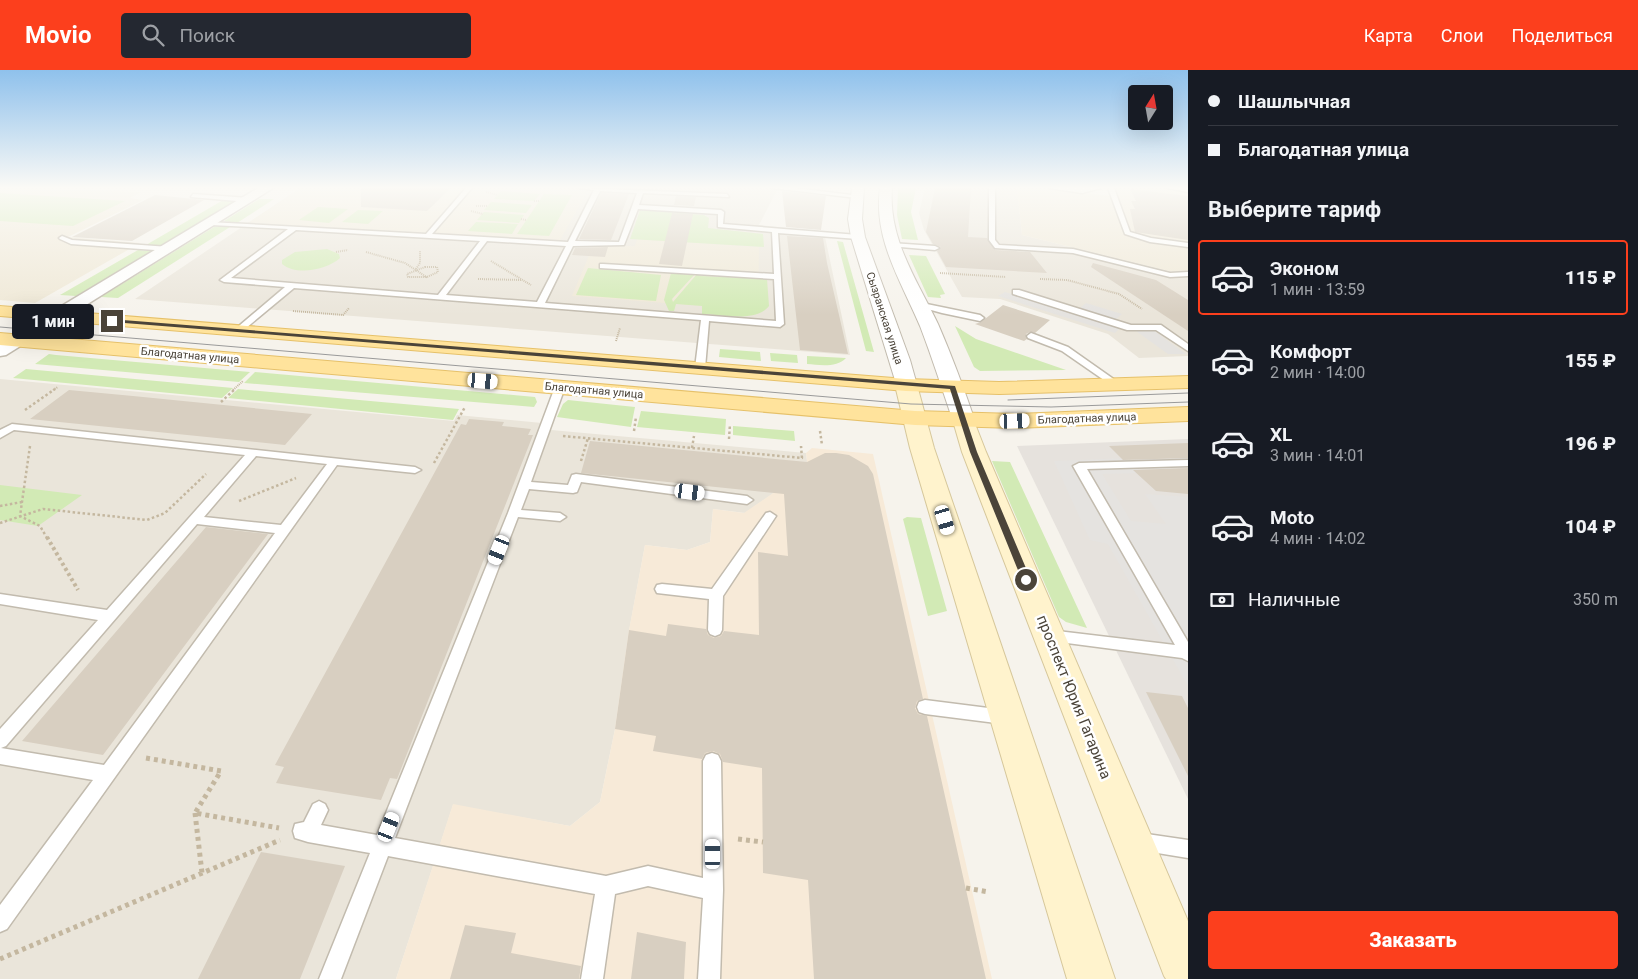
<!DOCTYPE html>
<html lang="ru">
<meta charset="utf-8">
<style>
body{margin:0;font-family:Roboto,sans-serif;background:#242831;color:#f1f3f6;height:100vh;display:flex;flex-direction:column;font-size:19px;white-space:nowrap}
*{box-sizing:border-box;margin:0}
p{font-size:16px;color:#9ea1a6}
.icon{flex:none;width:28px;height:28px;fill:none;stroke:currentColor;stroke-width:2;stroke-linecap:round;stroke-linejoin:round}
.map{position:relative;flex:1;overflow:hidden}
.side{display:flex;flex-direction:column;background:#171b24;width:450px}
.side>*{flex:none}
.hud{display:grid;align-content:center;height:110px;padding:0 20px;background:#171b24}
.needle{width:32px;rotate:11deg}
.buttons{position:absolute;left:1128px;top:15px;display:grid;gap:10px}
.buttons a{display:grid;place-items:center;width:45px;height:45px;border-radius:5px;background:#171b24;box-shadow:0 5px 20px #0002;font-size:25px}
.end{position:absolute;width:22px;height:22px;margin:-11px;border:6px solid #4b4439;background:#fff;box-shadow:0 0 0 2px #fff}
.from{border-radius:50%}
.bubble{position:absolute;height:35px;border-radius:5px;background:#171b24;box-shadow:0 5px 20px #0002;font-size:16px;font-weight:800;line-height:35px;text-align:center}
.car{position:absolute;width:15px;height:30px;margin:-15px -8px;border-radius:6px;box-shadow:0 0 4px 1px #0007;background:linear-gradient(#fff 24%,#345 0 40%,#fff 0 76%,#345 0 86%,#fff 0)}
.hud b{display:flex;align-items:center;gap:18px;height:48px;font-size:19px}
.hud b+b{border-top:1px solid #363941}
.hud i{width:12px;height:12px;background:#f1f3f6}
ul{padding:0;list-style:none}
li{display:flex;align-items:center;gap:15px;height:75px;margin:0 10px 8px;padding:0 10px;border:2px solid transparent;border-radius:5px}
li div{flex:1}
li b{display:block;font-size:19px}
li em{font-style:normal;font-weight:800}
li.selected{border-color:#fc3f1d}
li>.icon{width:45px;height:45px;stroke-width:1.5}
h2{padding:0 20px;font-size:22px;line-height:60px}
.pay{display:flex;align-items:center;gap:12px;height:55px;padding:0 20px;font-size:19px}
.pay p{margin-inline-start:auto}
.button{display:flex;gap:10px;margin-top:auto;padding:10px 20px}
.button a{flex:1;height:58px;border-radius:5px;background:#fc3f1d;color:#fff;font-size:20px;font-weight:800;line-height:58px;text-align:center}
header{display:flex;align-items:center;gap:30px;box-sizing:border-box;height:70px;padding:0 25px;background:#fc3f1d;color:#fff}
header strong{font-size:24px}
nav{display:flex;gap:28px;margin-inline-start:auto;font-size:18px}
.search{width:350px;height:45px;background:#242831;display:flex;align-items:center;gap:12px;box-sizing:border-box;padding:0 18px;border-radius:5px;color:#9ea1a6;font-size:19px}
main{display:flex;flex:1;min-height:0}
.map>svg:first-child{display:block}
.residential{fill:#eae5da}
.commercial{fill:#f7ead8}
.industrial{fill:#e6e2dd}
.education{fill:#efe8d6}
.green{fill:#d2eab5}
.parking{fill:#e5e3e0}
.building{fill:#d8cfc1}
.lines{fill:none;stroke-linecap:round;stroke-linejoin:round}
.service-casing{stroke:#c2bbae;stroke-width:3}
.minor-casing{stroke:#c2bbae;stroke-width:3}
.tertiary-casing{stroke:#c2bbae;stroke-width:2}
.secondary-casing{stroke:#d6c79b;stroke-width:2}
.primary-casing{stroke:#e6c16a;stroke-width:2}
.path-far3{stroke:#c4b79f;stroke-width:2;stroke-dasharray:1 1;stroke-linecap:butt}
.path-far2{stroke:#c4b79f;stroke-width:2.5;stroke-dasharray:2.5 2.5;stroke-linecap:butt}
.path-far1{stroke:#c4b79f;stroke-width:4;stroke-dasharray:3 3;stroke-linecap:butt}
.path{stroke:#c4b79f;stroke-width:5;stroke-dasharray:4 4;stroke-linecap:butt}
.service{fill:#fff;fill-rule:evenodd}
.minor{fill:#fff;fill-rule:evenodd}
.tertiary{fill:#fff;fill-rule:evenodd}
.secondary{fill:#fff3cd;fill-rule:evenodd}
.primary{fill:#ffe39c;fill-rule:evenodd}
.tram{stroke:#9a9a9a;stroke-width:1}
.route{fill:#4b4439}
.labels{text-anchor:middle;stroke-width:5;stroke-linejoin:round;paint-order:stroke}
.far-street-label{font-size:11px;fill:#4b4439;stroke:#fff}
.near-street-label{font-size:15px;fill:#4b4439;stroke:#fff}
</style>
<header>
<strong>Movio</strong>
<div class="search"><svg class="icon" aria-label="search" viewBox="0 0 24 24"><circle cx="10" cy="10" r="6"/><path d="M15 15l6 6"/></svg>Поиск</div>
<nav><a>Карта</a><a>Слои</a><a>Поделиться</a></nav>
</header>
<main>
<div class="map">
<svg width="1188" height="909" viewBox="0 0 1188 909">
<rect width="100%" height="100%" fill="#f6f3ec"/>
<!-- residential -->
<path class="residential" d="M300,118H778L759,155L824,162L850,285L135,229Z
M925,118H1017L1022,165L1173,202H1188V286L1139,288L1108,264L1000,229L962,227L924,160L919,143Z
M0,309L454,351L457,345L542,353L540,359L806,383L808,399L745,443L713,439L710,472L687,480L645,475L629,561L615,659L600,732L570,756L453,735L396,909H0Z"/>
<!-- commercial -->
<path class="commercial" d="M812,378L873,384L992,909H396L453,734L570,756L600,732L615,659L629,560L645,475L687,480L710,472L713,439L744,443L808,399L806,383Z"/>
<!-- industrial -->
<path class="industrial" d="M1188,369V729L1017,376Z"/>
<!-- education -->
<path class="education" d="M0,118L141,122L130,128L143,130L68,167L140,173L35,233L0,230Z
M301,118H538L580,120L586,124L560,170L248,153Z
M1017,118H1038L1111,126L1109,118H1188V202H1173L1022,165Z
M637,169L759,177L758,240L572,226L593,176H635Z"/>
<!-- green -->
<path class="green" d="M898,118H916L911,142L918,170L902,169L897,145Z
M501,121L540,124L534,131L494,129Z
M0,123L125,131L73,156L0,151Z
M544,124L572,125L549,166L517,164Z
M225,129L237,130L160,176L146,175Z
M259,129H274L237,153L224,151Z
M491,132L532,135L526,143L484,140Z
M318,137L348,139L329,153L299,150Z
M358,140L383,141L368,154L342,152Z
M640,140L704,145L709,148L708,158L763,164L764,177L630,169Z
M484,142L524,145L519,153L477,150Z
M476,152L518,154L512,164L468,161Z
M219,156L230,157L118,228L101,227L214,157Z
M837,171L843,172L874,282L866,281Z
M327,179L339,184L340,188C327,200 296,206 282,194V190L295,182Z
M138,180L152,181L76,226L60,225Z
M909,185L926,186L945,224L940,225L941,228L928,227Z
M588,198L661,205L656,231L576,225Z
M671,203L695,204L672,229L673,232L697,204L701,206L767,209L769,236C756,253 720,244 702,244V236L676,234L674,241H669L664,230Z
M955,256L976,269L1066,300L980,301L974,297Z
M720,279L760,282L761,291L719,287Z
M770,283L797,285L798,293L771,291Z
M49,284L56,285L250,302L239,312L35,294Z
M807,286L846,288C837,298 819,295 807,294Z
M26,299L233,318L222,328L13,308Z
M255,302L535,327L537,332L534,337L244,313Z
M238,319L459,339L453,350L228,328Z
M568,330L635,337L631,357L557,347L563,334Z
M641,341L726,349L725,365L637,357Z
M733,356L794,361L795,371L733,365Z
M992,391L1010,392L1087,558L1066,552L1059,547Z
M0,415L82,425L38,456L0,450Z
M907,447L921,448L947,541L928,546L903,449Z"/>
<!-- parking -->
<path class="parking" d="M1005,222L1121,257L1115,263L998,226Z
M1086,233L1122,244L1115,250L1079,239Z
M1153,260L1186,284H1168L1136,261Z
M1127,388L1141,403L1102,404L1131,451L1166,454L1145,424L1188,427V616L1108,474L1090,470L1054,391Z"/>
<!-- building -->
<path class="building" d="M361,118H451L427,141L361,137Z
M935,118H971L968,167L987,168L995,180L1030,182L1047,203L946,197L937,181L941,177L933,174L926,162Z
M1130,119L1188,126V170L1135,162L1130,139H1135L1131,131H1136Z
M782,121L826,126L821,160L786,157Z
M601,123L629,124L611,170L579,169Z
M155,125L204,130L132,171L72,167Z
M676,126L696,127L694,136L674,135Z
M672,143L693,144L682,196L659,194Z
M787,166L823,168L827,193L848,284L800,280Z
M608,177L605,187L572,185L575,178Z
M1093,193L1156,210L1188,230V261L1091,197Z
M1003,235L1050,250L1035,263L1030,262L1026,264L1027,269L1024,271L975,254L981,252Z
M69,320L133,326L312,344L285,375L30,349Z
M469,349L504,352L502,356L531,359L528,365H533L397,709L390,708L381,730L276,713L284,697L275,695L461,354L466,355Z
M590,371L807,392L825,383H836L849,385L868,396L873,404L923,629L917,631L915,638L918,644L927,646L986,909H814L808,810L763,803L762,698L723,692L720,684L713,681L705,683L702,689L653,681L656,666L615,659L629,560L666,566L668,554L706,559L708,565L714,568L721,566L724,561L759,565L758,482L788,486L784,424L581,403Z
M1188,373V388L1123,390L1109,376Z
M1188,398V424L1156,421L1133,400Z
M206,457L268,464L103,685L22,671Z
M1146,622L1182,626L1188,638V706Z
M261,782L345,796L300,909H198Z
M465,855L516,863L511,883L581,896L579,909H450Z
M637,862L686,872L684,909H631Z"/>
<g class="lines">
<!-- service casing -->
<g class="service-casing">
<path id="service" d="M466,118H472L432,164L568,172L594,120L580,118L727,124L729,127L643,123L639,135L721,140L724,142L723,154L858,165L861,167L858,169L778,163L784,254L780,257L709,251L705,298L700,301L695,298L701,250L294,218L240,263L233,261L285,217L224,212L220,210L288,159L211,155L208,153L209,152L426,164ZM600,121L637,123L619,172L575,171ZM638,139L718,144V157L772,162L774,204L603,194H600V198L774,209L776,251L545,233L573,176L624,175ZM296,160L480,171L438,225L231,208ZM487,171L566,176L537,232L446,225Z
M772,118H795L860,126L857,128Z
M989,118H995V170L999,175L1073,179L1170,203L1188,202V206L1170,207L1073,183L995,178L989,170Z
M1049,118H1101L1082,123Z
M1108,118H1114L1130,162L1151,168L1188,173V177L1150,172L1125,164Z
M1168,118H1188V122Z
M193,124L249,128L252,130L249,132L191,127Z
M62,166L72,170L169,177L173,179L169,181L71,174L60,169L59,168Z
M891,173L935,176L939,178L935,180L889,176L888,175Z
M1013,220H1019L1131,255H1161L1188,274V281L1156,260H1127L1013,224Z
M917,232L980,245L984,248L980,251L942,243L917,236Z
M1031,263L1068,277L1122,315L1120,317H1114L1062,281L1028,268L1027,266Z
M560,314L565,317L531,412L568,415L572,405L576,404L747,426L753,430L747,434L581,412L577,422L573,423L529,419L521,440L560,443L566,447L560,451L518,447L395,768L606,806L648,796L703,808V691L706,685L712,683L718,685L721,691L723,820L720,909H698L703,828L648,816L615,824L603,909H581L595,824L388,786L341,909H319L370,783L308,772L295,768L293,761L295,754L304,752L313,734L319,731L325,734L328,740L321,755L377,765L508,443L555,317Z
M12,354L415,397L421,400L415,403L337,395L7,859L0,862V835L93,710L0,694V659L98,550L0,534V524L107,540L245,385L14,360L0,368V360ZM256,386L327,394L281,455L204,447ZM197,454L275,463L104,695L1,678L6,676Z
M1188,390V396L1087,399L1188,572V591L1182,588L1044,570L1042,566L1044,562L1049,560L1175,575L1073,396L1079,393Z
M770,442L776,446L723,526L722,560L720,564L715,566L710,564L708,560L709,529L657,523L655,519L657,515L662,514L712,519L766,443Z
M925,630L1004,640L1010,642L1012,647L1010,652L1004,654L925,644L919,642L917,637L919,632Z
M1140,763L1188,770V788L1133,779L1131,772L1133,765Z"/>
</g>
<!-- minor casing -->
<g class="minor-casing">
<path id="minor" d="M258,118H273L6,285L0,286V273Z"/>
</g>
<!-- tertiary casing -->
<g class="tertiary-casing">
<path id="tertiary" d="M852,118H864L862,149L865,167L910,290L917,315L914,320L906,321L898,320L851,167L848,149Z
M880,118H892C888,169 917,210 938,254C952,286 964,319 975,351L972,356L964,358L956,356L953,351C942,319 932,287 920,256C901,211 873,169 880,118Z"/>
</g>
<!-- secondary casing -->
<g class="secondary-casing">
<path id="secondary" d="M906,309L914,310L917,315L934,378L1115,909H1067L910,378L895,315L898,310Z
M964,344L972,346L986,382L1188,851V909H1166L1164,906L962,382L953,351L956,346Z"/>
</g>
<!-- primary casing -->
<g class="primary-casing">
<path id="primary" d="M0,236L906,309L999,312L1188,306V318L999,324L906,321L0,246Z
M0,263L915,341L1015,344L1188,337V351L1015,358L915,355L0,275Z"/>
</g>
<!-- path-far3 -->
<path class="path-far3" d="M486,122L497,125
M534,131H539
M476,136H488
M471,141L483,144
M521,149L526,150
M336,182L348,180
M366,182L405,193L428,208
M491,191L531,215
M425,197H437L438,202L427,207H408L407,204Z
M416,199L420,193V181
M940,203L1006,207
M478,209L522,210
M1040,209L1067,210L1119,224L1142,239
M293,241L343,245L349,238
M616,271L620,258
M53,320L58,317
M233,320L243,311"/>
<!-- path-far2 -->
<path class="path-far2" d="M221,332L235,319
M25,340L55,319
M634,361L636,347
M820,361L822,375
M563,366L802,388L801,376
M729,369L730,354
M30,376L20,446L40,456L47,468
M692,378L694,366
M581,391L588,368
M434,393L465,337
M239,431L296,408
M0,436L22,432
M0,453L43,439L147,450L165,443L206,404"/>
<!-- path-far1 -->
<path class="path-far1" d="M47,467L78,520"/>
<!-- path -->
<path class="path" d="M146,688L221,701L195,743L279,758
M195,743L202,803
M738,769L763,772
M966,818L989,822
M0,889L280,770"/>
<!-- service -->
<use href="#service" class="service"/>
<!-- minor -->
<use href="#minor" class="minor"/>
<!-- tertiary -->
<use href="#tertiary" class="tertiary"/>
<!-- secondary -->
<use href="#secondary" class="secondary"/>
<!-- primary -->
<use href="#primary" class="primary"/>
<!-- tram -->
<path class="tram" d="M0,257L911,334L1051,337L1188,332
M1008,330L1188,323"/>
</g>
<!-- sky -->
<linearGradient id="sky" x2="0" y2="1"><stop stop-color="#8fc1ec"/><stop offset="0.48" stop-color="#fbfaf6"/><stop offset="1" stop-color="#fbfaf6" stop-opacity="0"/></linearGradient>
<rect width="1188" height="245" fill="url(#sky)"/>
<!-- route -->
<path class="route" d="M110,249L955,316L977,382L1031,510L1026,514L1022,510L970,382L950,319L112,252Z"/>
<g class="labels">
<!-- far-street labels -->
<g class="far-street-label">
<text transform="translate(885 248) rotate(72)" y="4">Сызранская улица</text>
<text transform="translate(190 285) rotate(5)" y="4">Благодатная улица</text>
<text transform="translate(594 320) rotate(5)" y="4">Благодатная улица</text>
<text transform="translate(1087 348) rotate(-2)" y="4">Благодатная улица</text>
</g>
<!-- near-street labels -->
<g class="near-street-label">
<text transform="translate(1074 627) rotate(68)" y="5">проспект Юрия Гагарина</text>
</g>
</g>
</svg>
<div class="buttons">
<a><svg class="needle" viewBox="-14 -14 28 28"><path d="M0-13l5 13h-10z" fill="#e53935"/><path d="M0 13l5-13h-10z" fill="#9ea1a6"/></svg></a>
</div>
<i class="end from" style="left:1026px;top:510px"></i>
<i class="end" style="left:112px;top:251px"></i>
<div class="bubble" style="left:12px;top:234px;width:82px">1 мин</div>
<i class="car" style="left:483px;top:311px;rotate:95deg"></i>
<i class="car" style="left:1015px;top:351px;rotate:88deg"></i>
<i class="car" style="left:690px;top:422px;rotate:97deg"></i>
<i class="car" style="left:945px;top:450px;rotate:163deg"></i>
<i class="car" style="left:499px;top:480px;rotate:202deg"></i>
<i class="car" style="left:389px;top:757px;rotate:22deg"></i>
<i class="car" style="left:713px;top:784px;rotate:0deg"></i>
</div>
<section class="side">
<div class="hud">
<b><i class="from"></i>Шашлычная</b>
<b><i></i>Благодатная улица</b>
</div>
<h2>Выберите тариф</h2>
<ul>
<li class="selected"><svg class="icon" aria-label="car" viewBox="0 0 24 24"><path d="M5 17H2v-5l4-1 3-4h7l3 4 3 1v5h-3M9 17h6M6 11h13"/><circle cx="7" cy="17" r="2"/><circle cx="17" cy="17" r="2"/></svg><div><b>Эконом</b><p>1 мин · 13:59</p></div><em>115 ₽</em></li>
<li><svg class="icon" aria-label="car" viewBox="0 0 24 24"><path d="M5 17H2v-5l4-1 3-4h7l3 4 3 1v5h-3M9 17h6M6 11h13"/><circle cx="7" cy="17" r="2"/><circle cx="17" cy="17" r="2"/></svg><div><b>Комфорт</b><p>2 мин · 14:00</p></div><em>155 ₽</em></li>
<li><svg class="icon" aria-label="car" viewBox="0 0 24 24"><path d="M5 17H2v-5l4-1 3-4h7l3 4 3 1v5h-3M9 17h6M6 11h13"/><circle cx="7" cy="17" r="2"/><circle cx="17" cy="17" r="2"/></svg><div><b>XL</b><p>3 мин · 14:01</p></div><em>196 ₽</em></li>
<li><svg class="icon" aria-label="car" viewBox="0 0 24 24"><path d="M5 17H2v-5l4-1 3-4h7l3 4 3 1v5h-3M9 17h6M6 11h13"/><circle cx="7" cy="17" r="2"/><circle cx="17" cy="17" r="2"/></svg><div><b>Moto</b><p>4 мин · 14:02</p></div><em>104 ₽</em></li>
</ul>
<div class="pay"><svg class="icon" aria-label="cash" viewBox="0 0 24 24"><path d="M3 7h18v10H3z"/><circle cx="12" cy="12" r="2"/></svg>Наличные<p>350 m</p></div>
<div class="button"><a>Заказать</a></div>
</section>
</main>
